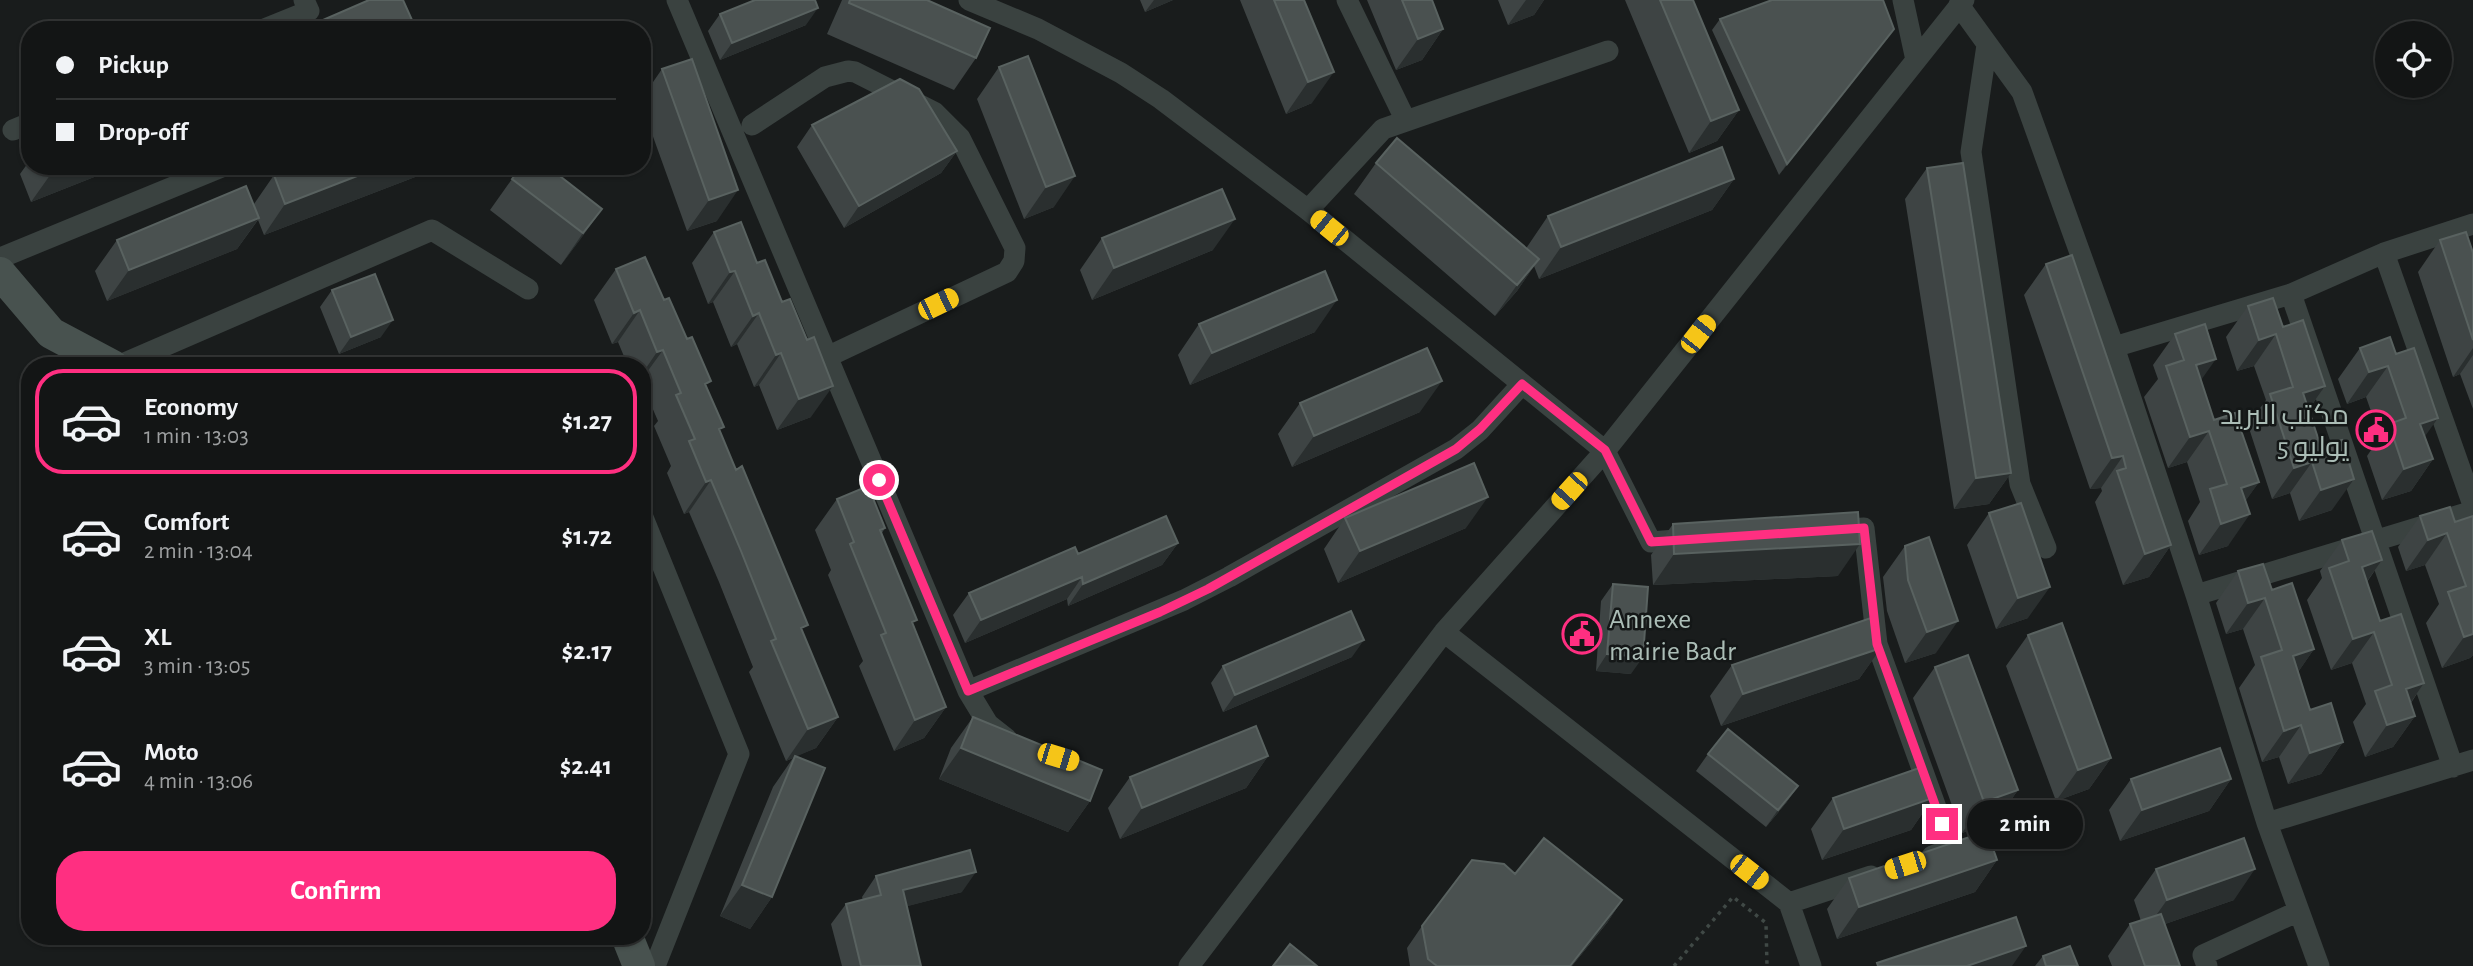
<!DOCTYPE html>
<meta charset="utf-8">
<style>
body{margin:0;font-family:"Alegreya Sans",Cairo,sans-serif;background:#202222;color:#f1f3f6;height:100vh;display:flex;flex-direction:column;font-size:26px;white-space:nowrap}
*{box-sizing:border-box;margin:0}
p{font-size:23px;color:#9d9fa0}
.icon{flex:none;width:38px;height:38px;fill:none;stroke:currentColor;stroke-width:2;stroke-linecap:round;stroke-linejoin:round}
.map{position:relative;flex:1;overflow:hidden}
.drawer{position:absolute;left:21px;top:357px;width:630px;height:588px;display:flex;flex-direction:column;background:#131515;border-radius:28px;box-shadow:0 2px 5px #0004,0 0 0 2px #323434}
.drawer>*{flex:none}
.banner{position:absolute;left:21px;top:21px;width:630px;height:154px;border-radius:28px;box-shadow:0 2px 5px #0004,0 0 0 2px #323434;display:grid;align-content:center;height:154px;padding:0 35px;background:#131515}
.buttons{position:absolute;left:2375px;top:21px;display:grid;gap:14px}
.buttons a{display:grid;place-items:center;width:77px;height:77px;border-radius:50%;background:#131515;box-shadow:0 2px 5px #0004,0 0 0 2px #323434;font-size:35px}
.end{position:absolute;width:32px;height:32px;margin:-16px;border:9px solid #ff2f81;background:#fff;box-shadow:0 0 0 4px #fff}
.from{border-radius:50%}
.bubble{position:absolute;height:49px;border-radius:24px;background:#131515;box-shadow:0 2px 5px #0004,0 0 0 2px #323434;font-size:23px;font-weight:700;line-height:49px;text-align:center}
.car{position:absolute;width:21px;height:42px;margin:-21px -10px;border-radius:9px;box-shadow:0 0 5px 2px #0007;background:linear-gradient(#f5c518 24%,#345 0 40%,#f5c518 0 76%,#345 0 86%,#f5c518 0)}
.banner b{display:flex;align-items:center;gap:24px;height:66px;font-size:26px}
.banner b+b{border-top:2px solid #323434}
.banner i{width:18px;height:18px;background:#f1f3f6}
ul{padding:12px 0 0;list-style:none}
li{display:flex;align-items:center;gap:21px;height:105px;margin:0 14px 10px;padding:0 21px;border:4px solid transparent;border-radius:28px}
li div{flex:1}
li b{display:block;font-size:26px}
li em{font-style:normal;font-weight:700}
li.selected{border-color:#ff2f81}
li>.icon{width:63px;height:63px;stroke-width:1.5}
.action{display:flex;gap:14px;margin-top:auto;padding:14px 35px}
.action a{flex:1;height:80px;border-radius:28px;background:#ff2f81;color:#fff;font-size:28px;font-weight:700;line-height:80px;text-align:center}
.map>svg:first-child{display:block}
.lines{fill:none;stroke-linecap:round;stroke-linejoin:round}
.path{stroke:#404946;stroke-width:3.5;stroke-dasharray:3.5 5;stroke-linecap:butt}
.street{stroke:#3a4240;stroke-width:21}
.secondary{stroke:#48524f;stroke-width:32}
.wall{fill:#3e4444}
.shaded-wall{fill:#2a2f2f}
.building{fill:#4a5150;stroke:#596260;stroke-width:2}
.route{stroke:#ff2f81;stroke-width:9}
.labels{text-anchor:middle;stroke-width:5;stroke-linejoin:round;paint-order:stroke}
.poi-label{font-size:28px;fill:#abbdb6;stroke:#141717;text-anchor:end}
</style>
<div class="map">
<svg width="2473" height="966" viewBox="0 0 2473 966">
<rect width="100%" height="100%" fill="#191c1c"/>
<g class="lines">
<!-- path -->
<path class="path" d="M1674,966L1733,897L1766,923L1767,966"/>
<!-- street -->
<path class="street" d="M677,0L968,691L988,724L1007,739
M969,0L1038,29L1121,73L1161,99L1308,210L1605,451L1651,542L1688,539
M1347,0L1406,121
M1903,0L1916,60
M1959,5L2022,92L2114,347L2196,595L2267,823L2319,966
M262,30L309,11L304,0
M1987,45L1971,152L2020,484L2046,548
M752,125L825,77L848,71L855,72L934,112L960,138L1015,248L1014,261L1007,272L827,357
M13,130L30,123
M1308,210L1383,129L1608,51
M2384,253L2473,505
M0,258L224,166
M2291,294L2453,767
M2114,347L2291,294L2384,253L2473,224
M118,366L432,230L528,289
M642,515L739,754L655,966
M1831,530L1864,528L1877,644L1951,849L1932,856
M2196,595L2473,511
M1444,632L1789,903L1811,966
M968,691L1184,600L1229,577L1456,449L1480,430L1522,384
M2267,823L2473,760
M1789,903L1871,876
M1189,966L1444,632L1605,451L1964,0
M2207,966L2203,955L2299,911"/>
<!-- secondary -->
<path class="secondary" d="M0,273L51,333L113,366
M627,936L639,966"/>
</g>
<!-- wall -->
<path class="wall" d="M842,0H927L976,58L954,90L827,34Z
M1140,0H1173L1145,12Z
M1240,0H1304L1312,103L1286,114Z
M1367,0H1432L1443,29L1422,60L1396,70Z
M1498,0H1544L1534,15L1508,25Z
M1625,0H1693L1739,110L1717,141L1689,153Z
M720,14L806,25L720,60L708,31Z
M1720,19L1894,29L1779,175L1712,30Z
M999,67L1054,207L1024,219L977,99Z
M662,69L717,221L687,231L642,106V98Z
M812,125L957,151L941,173L844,228L797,147Z
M30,160V166H122L31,202L20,174Z
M1376,163L1527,249V247L1548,216L1734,179L1712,210L1539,279L1534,266L1517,291L1495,316L1354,194Z
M1927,168L2011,473L1989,504L1954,509L1905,199Z
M436,169L264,235L258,220L237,249L107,301L95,271L117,240L254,204L274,175Z
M512,179L602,209L561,265L490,210Z
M741,222L811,417L777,430L759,385L754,387L737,344L731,347L713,302L708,304L692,263L714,232Z
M1102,238L1213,250L1092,300L1080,270Z
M2440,240L2473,253V409L2460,374L2453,377L2418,272Z
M2046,264L2171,545L2149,577L2123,585L2095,502L2102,491L2101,488L2090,489L2024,295Z
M616,269L664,300L707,387L720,432L838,717L816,748L796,756L772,897L750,929L720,916L773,787L793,758L786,761L749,672L753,667L719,582L689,512L684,514L667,473L671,466L654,426L658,421L642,384V366H628L618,342L612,344L594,300Z
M332,290L381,337L339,354L320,307Z
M2248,306L2283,327L2325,386L2309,409L2332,510L2299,521L2290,493L2272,499L2248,425L2266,400L2254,366L2237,371L2226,337Z
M1199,324L1315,332L1190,385L1178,355Z
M2175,334L2201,380L2214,420L2259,482L2245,501L2228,546L2199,555L2188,521L2200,502L2187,462L2168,468L2144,397L2158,379L2153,365Z
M2390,337L2433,459L2411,491L2382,500L2367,456L2380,437L2366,397L2347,404L2338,379L2360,348Z
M1300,403L1420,412L1292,467L1278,434Z
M837,499L885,528L882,533L913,626L946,707L924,738L894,751L859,666L863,661L828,575L831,570L815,530Z
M1989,513L2028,618L1996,629L1967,545Z
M2420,516L2455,522L2473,516V655L2470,658L2442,668L2426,623L2439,604L2425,565L2406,571L2398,547Z
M1345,518L1466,528L1338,583L1324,549Z
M1673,524L1838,576L1653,585L1651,555Z
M2342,540L2382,560L2367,582L2380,621L2424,683L2411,703L2415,716L2393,747L2365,757L2353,722L2366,704L2352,663L2331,670L2307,600L2322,578L2320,571Z
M1178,543L1162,565L1068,606L1067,599L965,643L953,615L969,593L1078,554Z
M1905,546L1936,653L1905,663L1887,611L1883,577Z
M2238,571L2272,590L2314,649L2298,672L2310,710L2343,742L2321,774L2288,784L2279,757L2262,762L2239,688L2255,665L2243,629L2226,634L2216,603Z
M1613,584L1631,674L1596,671L1601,601Z
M2028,635L2111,758L2089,789L2056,801L2006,666Z
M1881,648L1859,679L1721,726L1710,696L1732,665Z
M1352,657L1223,712L1211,683L1223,666Z
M1935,667L2018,790L1996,821L1962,833L1913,698Z
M973,717L1090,801L1068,832L939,779L951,748Z
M1708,754L1798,786L1786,803L1766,827L1696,771Z
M1268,756L1246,788L1120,839L1108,808L1130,777Z
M2131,779H2231L2209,811L2120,841L2109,810Z
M1833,798H1933L1911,830L1822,860L1811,829Z
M1997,860L1975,892L1837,939L1827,909L1849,878Z
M2156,869L2234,900L2165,924L2180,966H2112L2108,956L2130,924L2141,921L2134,900Z
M1515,874L1622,900L1607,923L1572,966H1410L1407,948L1422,926Z
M876,876L962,892L907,906L921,966H842L831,924L846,904L863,900L862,897Z
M2043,956L2078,966H2035Z"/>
<!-- shaded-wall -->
<path class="shaded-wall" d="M1154,0H1173L1145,12Z
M1526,0H1544L1534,15L1508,25Z
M818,8L806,25L720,60L732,43Z
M412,20L405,30H389Z
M1443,29L1422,60L1396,70L1418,39Z
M1894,29L1886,40L1779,175L1787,164Z
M1334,72L1312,103L1286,114L1308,82Z
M1739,110L1717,141L1689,153L1711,121Z
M957,151L941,173L844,228L859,206Z
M65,166H122L31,202L53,171Z
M383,166H437L436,169L264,235L285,204Z
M1075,176L1054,207L1024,219L1046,187Z
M1734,179L1712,210L1539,279L1561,247Z
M738,190L717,221L687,231L709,200Z
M602,209L580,240L561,265L583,233Z
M259,218L237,249L107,301L129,270Z
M1235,219L1213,250L1092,300L1114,268Z
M1539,259L1517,291L1495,316L1517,285Z
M735,271L713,302L708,304L730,272Z
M1337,300L1315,332L1190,385L1212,353Z
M640,310L618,342L612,344L634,313Z
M759,313L737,344L731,347L753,316Z
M393,320L381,337L339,354L351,337Z
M2276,334L2254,366L2237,371L2259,340Z
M2473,348V355L2460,374L2453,377Z
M663,350L642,379V374L657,352Z
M781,353L759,385L754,387L776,355Z
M2216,359L2194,390L2196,365Z
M2388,366L2366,397L2347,404L2369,372Z
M1442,381L1420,412L1292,467L1314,436Z
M833,386L811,417L777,430L799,399Z
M2325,386L2303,417V393Z
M2438,418L2416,449L2398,455L2420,424Z
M2209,431L2187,462L2168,468L2190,437Z
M2123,456L2101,488L2090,489L2112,458Z
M2433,459L2411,491L2382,500L2404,469Z
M2312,462L2290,493L2272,499L2294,468Z
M2011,473L1989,504L1954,509L1976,478Z
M2354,479L2332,510L2299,521L2321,490Z
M711,480L689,512L684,514L706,482Z
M2259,482L2237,513L2219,519L2241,488Z
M1488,497L1466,528L1338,583L1360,551Z
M2250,514L2228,546L2199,555L2221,524Z
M2447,533L2425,565L2406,571L2428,540Z
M1178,543L1162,565L1068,606L1083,584Z
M1860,544L1838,576L1653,585L1674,554Z
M2171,545L2149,577L2123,585L2145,554Z
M2382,560L2360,591L2362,567Z
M1082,577L1067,599L965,643L981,620Z
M2050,587L2028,618L1996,629L2018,598Z
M2265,598L2243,629L2226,634L2248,603Z
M1958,621L1936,653L1905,663L1927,632Z
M2374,632L2352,663L2331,670L2353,639Z
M2473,634V655L2470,658L2442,668L2464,637Z
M1364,640L1352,657L1223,712L1235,695Z
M1881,648L1859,679L1721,726L1743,694Z
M2314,649L2292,681L2293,656Z
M1607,654L1643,657L1631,674L1596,671Z
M2424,683L2402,715L2384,721L2406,689Z
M946,707L924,738L894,751L915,720Z
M2415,716L2393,747L2365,757L2387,725Z
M838,717L816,748L786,761L808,729Z
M2301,725L2279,757L2262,762L2284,731Z
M2343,742L2321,774L2288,784L2310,753Z
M961,748L1090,801L1068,832L939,779Z
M1268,756L1246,788L1120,839L1142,808Z
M2111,758L2089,789L2056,801L2078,770Z
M2231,779L2209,811L2120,841L2142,810Z
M1798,786L1786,803L1766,827L1778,810Z
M2018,790L1996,821L1962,833L1984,802Z
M1933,798L1911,830L1822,860L1844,829Z
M1997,860L1975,892L1837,939L1859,907Z
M2255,869L2234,900L2145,931L2167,900Z
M976,872L962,892L889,911L903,890Z
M742,885L772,897L750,929L720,916Z
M1622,900L1607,923L1572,966H1570Z
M2026,946L2012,966H1967Z"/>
<!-- building -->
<path class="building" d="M369,0H403L412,20L389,30H300Z
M755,0H815L818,8L732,43L720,14Z
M850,0H927L990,28L976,58L849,3Z
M1274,0H1304L1334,72L1308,82Z
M1402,0H1432L1443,29L1418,39Z
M1660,0H1693L1739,110L1711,121Z
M1772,0H1883L1894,29L1787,164L1720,19Z
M1028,56L1075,176L1046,187L999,67Z
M692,59L738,190L709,200L662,69Z
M900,79L919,89L957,151L859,206L812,125Z
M1397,138L1539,259L1517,285L1376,163Z
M1722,147L1734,179L1561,247L1548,216Z
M1963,163L2011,473L1976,478L1927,168Z
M51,166H65L53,171Z
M296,166H383L285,204L274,175Z
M522,166H547L602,209L583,233L512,179Z
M246,186L259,218L129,270L117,240Z
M1222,189L1235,219L1114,268L1102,238Z
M741,222L757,263L765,260L782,302L790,299L807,340L814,337L833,386L799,399L781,353L776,355L759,313L753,316L735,271L730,272L714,232Z
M2466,232L2473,253V340L2440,240Z
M2072,255L2171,545L2145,554L2117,471L2126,468L2123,456L2112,458L2046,264Z
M645,257L664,300L669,298L687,339L692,337L711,381L705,384L724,427L719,429L736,470L742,466L808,625L801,628L838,717L808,729L771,641L776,639L741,551L711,480L706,482L689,441L695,439L676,395L681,393L663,350L657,352L640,310L634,313L616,269Z
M1325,271L1337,300L1212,353L1199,324Z
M375,274L393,320L351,337L332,290Z
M2273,298L2283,327L2303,320L2325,386L2303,393L2321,447L2342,440L2354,479L2321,490L2312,462L2294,468L2270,394L2293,387L2276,334L2259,340L2248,306Z
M2205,324L2216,359L2196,365L2214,420L2235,413L2259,482L2241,488L2250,514L2221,524L2210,489L2227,484L2209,431L2190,437L2166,366L2184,360L2175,334Z
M2390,337L2396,354L2414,348L2438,418L2420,424L2433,459L2404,469L2389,424L2406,418L2388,366L2369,372L2360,348Z
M1427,348L1442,381L1314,436L1300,403Z
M1474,463L1488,497L1360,551L1345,518Z
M868,486L885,528L880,530L917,620L912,622L946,707L915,720L881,635L886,633L850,544L854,542L837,499Z
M2021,503L2050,587L2018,598L1989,513Z
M2450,507L2455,522L2473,516V634L2464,637L2448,592L2466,586L2447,533L2428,540L2420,516Z
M1858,512L1860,544L1674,554L1673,524Z
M1166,516L1178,543L1083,584L1082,577L981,620L969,593L1075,547L1078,554Z
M2372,531L2382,560L2362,567L2380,621L2401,614L2424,683L2406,689L2415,716L2387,725L2375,691L2392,685L2374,632L2353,639L2329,568L2349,561L2342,540Z
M1929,537L1958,621L1927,632L1908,580L1905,546Z
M2263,564L2272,590L2292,583L2314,649L2293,656L2310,710L2331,703L2343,742L2310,753L2301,725L2284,731L2261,657L2282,650L2265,598L2248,603L2238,571Z
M1613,584L1648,587L1643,657L1607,654Z
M1351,611L1364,640L1235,695L1223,666Z
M1871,618L1881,648L1743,694L1732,665Z
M2062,623L2111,758L2078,770L2028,635Z
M1968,655L2018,790L1984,802L1935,667Z
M973,717L1102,770L1090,801L961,748Z
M1256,726L1268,756L1142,808L1130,777Z
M1728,729L1798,786L1778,810L1708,754Z
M2220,748L2231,779L2142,810L2131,779Z
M795,756L825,768L772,897L742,885Z
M1922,767L1933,798L1844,829L1833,798Z
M1987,831L1997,860L1859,907L1849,878Z
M1544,838L1622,900L1570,966H1437L1428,959L1422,926L1472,860L1504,864L1515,874Z
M2244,838L2255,869L2167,900L2156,869Z
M970,850L976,872L903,890L921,966H861L846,904L881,895L876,876Z
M2161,914L2180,966H2145L2130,924Z
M2016,917L2026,946L1967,966H1878L1877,963Z
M1290,944L1317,966H1273Z
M2070,946L2078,966H2046L2043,956Z"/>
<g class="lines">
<!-- route -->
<path class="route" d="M879,480L968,691L1160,612L1208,589L1456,449L1480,429L1522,384L1605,450L1651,542L1864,528L1877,644L1942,824"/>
</g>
<!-- icons -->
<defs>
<g id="civic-ring" transform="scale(2.0125)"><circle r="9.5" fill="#141717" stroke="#ff2f81" stroke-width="1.5"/><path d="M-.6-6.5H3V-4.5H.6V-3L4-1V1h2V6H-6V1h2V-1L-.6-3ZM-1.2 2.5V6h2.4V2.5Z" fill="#ff2f81"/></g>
</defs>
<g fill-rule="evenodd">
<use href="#civic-ring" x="2376" y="430"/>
<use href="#civic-ring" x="1582" y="634"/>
</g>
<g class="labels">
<!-- poi labels -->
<g class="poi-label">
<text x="2349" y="424">مكتب البريد<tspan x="2349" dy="32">5 يوليو</tspan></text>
<text x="1609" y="628" text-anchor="start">Annexe<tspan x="1609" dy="32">mairie Badr</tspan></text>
</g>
</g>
</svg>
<div class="buttons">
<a><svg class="icon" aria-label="locate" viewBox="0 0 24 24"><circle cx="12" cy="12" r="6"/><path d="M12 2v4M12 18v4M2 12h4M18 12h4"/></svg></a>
</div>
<i class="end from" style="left:879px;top:480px"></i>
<i class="end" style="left:1942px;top:824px"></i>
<div class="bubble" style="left:1967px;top:800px;width:116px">2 min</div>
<i class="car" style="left:1329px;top:228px;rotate:309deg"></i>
<i class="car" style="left:938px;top:304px;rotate:64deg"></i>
<i class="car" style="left:1698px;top:334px;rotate:38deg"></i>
<i class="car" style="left:1569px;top:491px;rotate:222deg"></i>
<i class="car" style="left:1058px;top:757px;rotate:107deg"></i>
<i class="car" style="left:1905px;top:865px;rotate:252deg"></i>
<i class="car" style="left:1749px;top:872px;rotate:128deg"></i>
<div class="banner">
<b><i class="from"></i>Pickup</b>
<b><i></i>Drop-off</b>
</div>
<section class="drawer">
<ul>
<li class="selected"><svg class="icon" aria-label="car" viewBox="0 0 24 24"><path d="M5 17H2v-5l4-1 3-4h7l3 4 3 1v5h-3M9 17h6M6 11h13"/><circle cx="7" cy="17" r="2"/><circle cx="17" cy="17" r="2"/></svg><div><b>Economy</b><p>1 min · 13:03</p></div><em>$1.27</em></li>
<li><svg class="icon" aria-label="car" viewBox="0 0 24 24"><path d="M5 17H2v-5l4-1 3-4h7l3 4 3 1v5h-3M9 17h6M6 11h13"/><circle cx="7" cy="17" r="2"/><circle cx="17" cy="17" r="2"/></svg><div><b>Comfort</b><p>2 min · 13:04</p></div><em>$1.72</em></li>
<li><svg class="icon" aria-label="car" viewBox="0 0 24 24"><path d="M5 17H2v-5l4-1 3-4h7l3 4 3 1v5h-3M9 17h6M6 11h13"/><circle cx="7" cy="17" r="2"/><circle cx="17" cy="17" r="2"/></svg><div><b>XL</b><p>3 min · 13:05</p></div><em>$2.17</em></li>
<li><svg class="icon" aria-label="car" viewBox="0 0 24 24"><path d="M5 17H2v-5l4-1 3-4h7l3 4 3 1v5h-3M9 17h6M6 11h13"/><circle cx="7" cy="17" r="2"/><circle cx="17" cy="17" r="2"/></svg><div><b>Moto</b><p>4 min · 13:06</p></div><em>$2.41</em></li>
</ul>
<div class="action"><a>Confirm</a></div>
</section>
</div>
